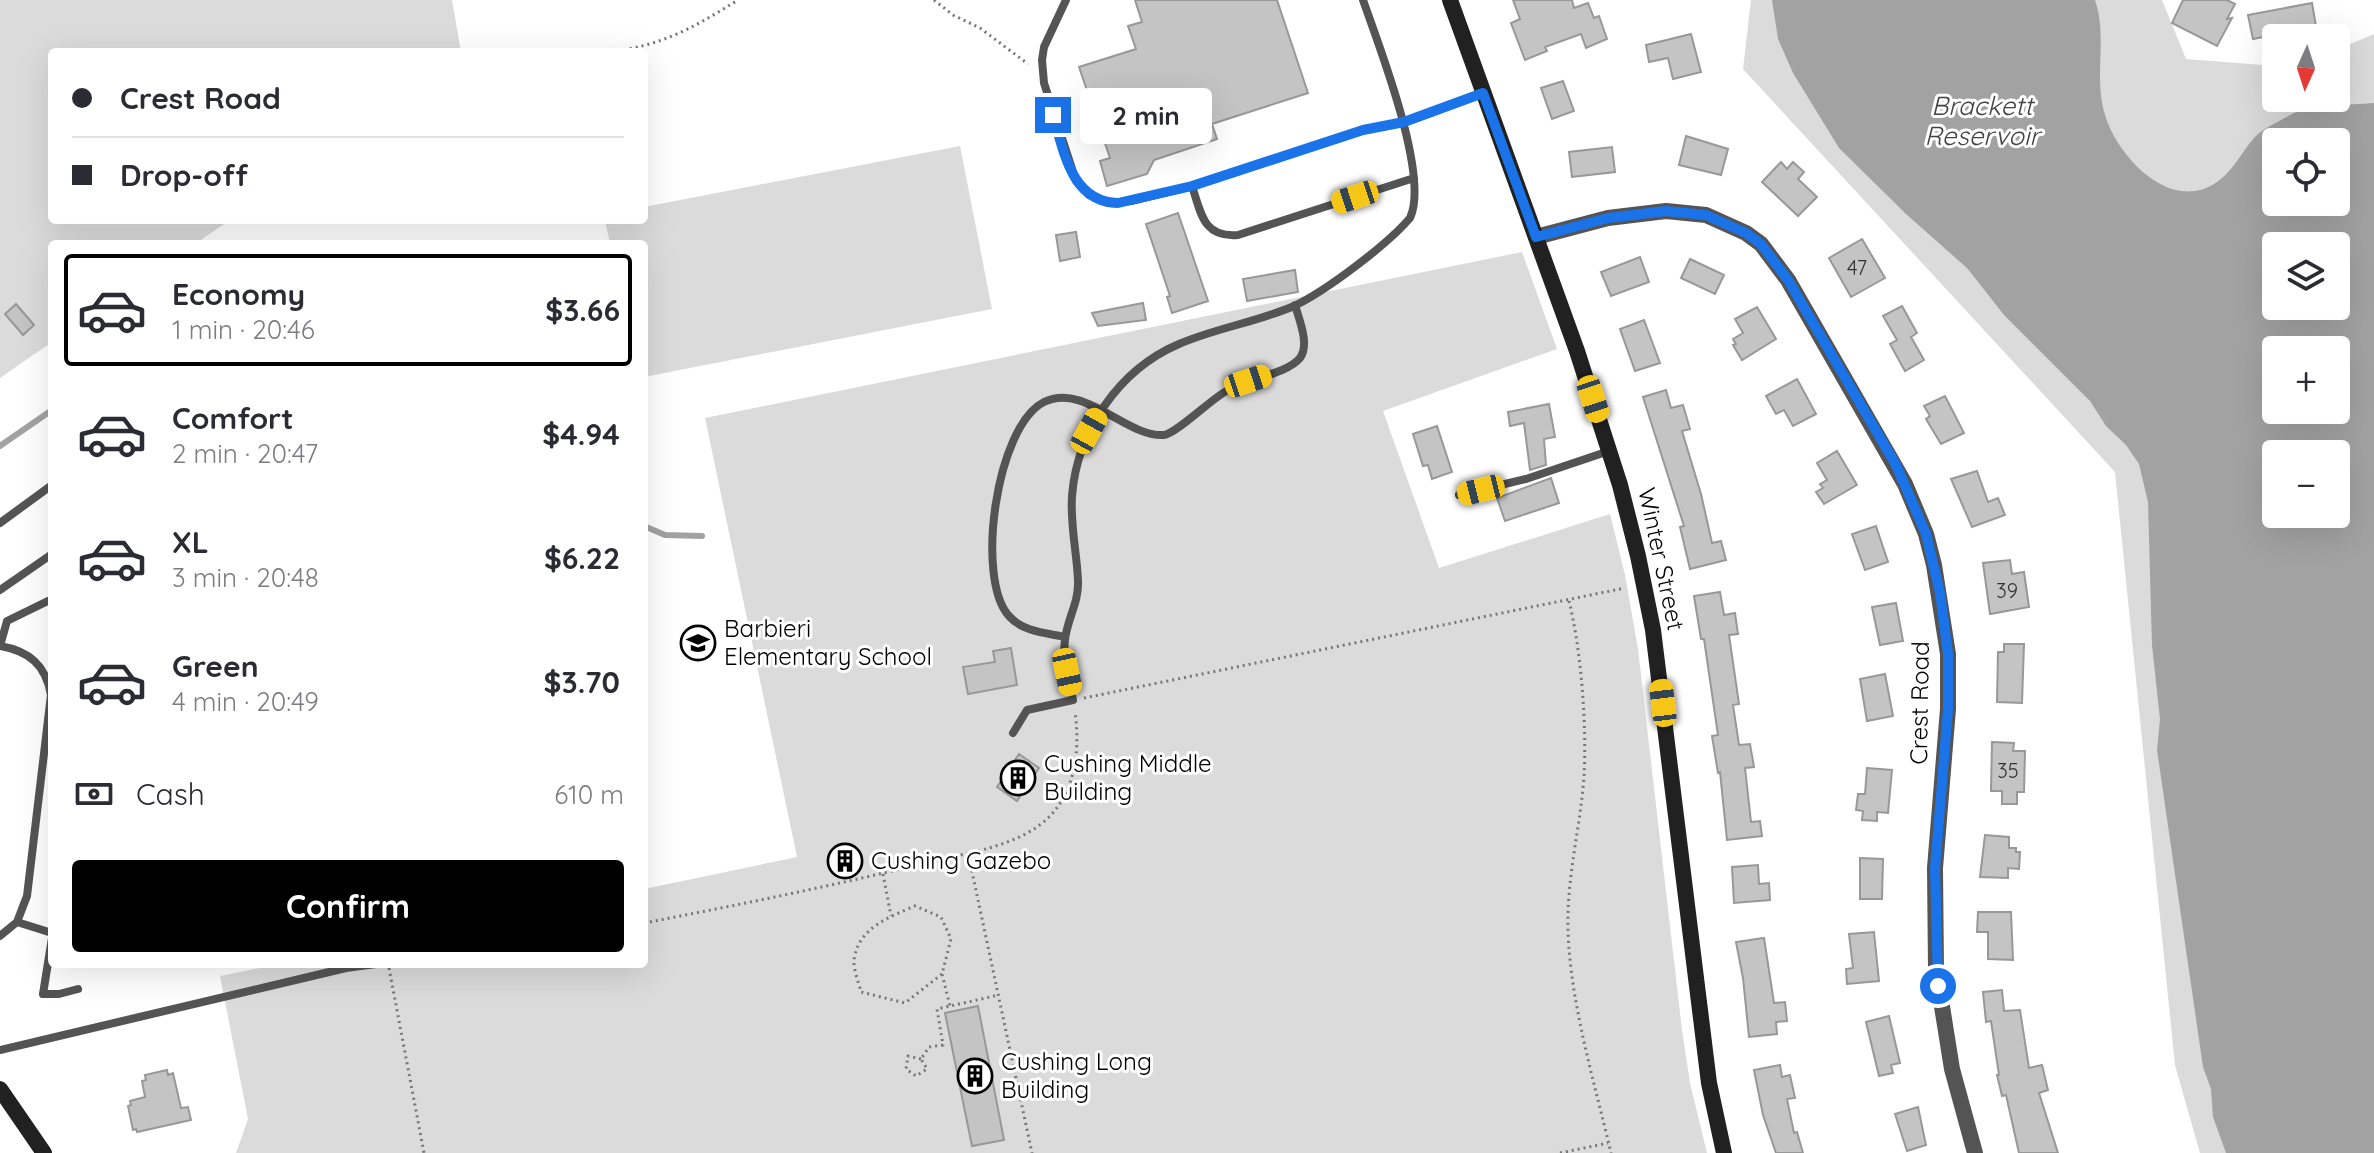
<!DOCTYPE html>
<meta charset="utf-8">
<style>
body{margin:0;font-family:Quicksand,sans-serif;background:#f2f2f3;color:#2b2b33;height:100vh;display:flex;flex-direction:column;font-size:30px;white-space:nowrap}
*{box-sizing:border-box;margin:0}
p{font-size:26px;color:#7c7c81}
.icon{flex:none;width:44px;height:44px;fill:none;stroke:currentColor;stroke-width:2;stroke-linecap:round;stroke-linejoin:round}
.map{position:relative;flex:1;overflow:hidden}
.drawer{position:absolute;left:48px;top:240px;width:600px;height:728px;display:flex;flex-direction:column;background:#fff;border-radius:8px;box-shadow:0 8px 32px #0002}
.drawer>*{flex:none}
.top-card{position:absolute;left:48px;top:48px;width:600px;height:176px;border-radius:8px;box-shadow:0 8px 32px #0002;display:grid;align-content:center;height:176px;padding:0 24px;background:#fff}
.needle{width:52px;rotate:183deg}
.fabs{position:absolute;left:2262px;top:24px;display:grid;gap:16px}
.fabs a{display:grid;place-items:center;width:88px;height:88px;border-radius:8px;background:#fff;box-shadow:0 8px 32px #0002;font-size:40px}
.end{position:absolute;width:36px;height:36px;margin:-18px;border:10px solid #1a73e8;background:#fff;box-shadow:0 0 0 4px #fff}
.from{border-radius:50%}
.bubble{position:absolute;height:56px;border-radius:8px;background:#fff;box-shadow:0 8px 32px #0002;font-size:26px;font-weight:700;line-height:56px;text-align:center}
.car{position:absolute;width:24px;height:48px;margin:-24px -12px;border-radius:10px;box-shadow:0 0 6px 2px #0007;background:linear-gradient(#f5c518 24%,#345 0 40%,#f5c518 0 76%,#345 0 86%,#f5c518 0)}
.top-card b{display:flex;align-items:center;gap:28px;height:76px;font-size:30px}
.top-card b+b{border-top:2px solid #e1e1e2}
.top-card i{width:20px;height:20px;background:#2b2b33}
ul{padding:14px 0 0;list-style:none}
li{display:flex;align-items:center;gap:24px;height:112px;margin:0 16px 12px;padding:0 8px;border:4px solid transparent;border-radius:8px}
li div{flex:1}
li b{display:block;font-size:30px}
li em{font-style:normal;font-weight:700}
li.current{border-color:#000}
li>.icon{width:72px;height:72px;stroke-width:1.5}
.pay{display:flex;align-items:center;gap:20px;height:88px;padding:0 24px;font-size:30px}
.pay p{margin-inline-start:auto}
.action{display:flex;gap:16px;margin-top:auto;padding:16px 24px}
.action a{flex:1;height:92px;border-radius:8px;background:#000;color:#fff;font-size:32px;font-weight:700;line-height:92px;text-align:center}
.map>svg:first-child{display:block}
.green{fill:#dbdbdb;fill-rule:evenodd}
.water{fill:#a2a2a2;fill-rule:evenodd}
.lines{fill:none;stroke-linecap:round;stroke-linejoin:round}
.stream{stroke:#a2a2a2;stroke-width:6}
.building{fill:#c4c4c4;stroke:#989898;stroke-width:2}
.path{stroke:#767676;stroke-width:3;stroke-dasharray:2 4;stroke-linecap:butt}
.lane{stroke:#545454;stroke-width:8}
.street{stroke:#545454;stroke-width:16}
.secondary{stroke:#212121;stroke-width:16}
.route{stroke:#1a73e8;stroke-width:10}
.labels{text-anchor:middle;stroke-width:6;stroke-linejoin:round;paint-order:stroke}
.number-label{font-size:20px;fill:#313131}
.street-label{font-size:24px;fill:#000;stroke:#fff}
.poi-label{font-size:24px;fill:#000;stroke:#fff;text-anchor:start}
.water-label{font-size:26px;font-style:italic;fill:#434343;stroke:#fff}
</style>
<div class="map">
<svg width="2374" height="1153" viewBox="0 0 2374 1153">
<rect width="100%" height="100%" fill="#fff"/>
<!-- green -->
<path class="green" d="M0,0H452L461,52H52V220H230L195,244H52V342L0,378Z
M1751,0H2162L2186,59L2276,66V98H2336V50L2374,34V1153H2200L2175,1065L2115,472L1743,69ZM2276,142H2336V202H2276ZM2276,246H2336V306H2276ZM2276,350H2336V410H2276ZM2276,454H2336V514H2276Z
M960,146L992,309L644,377V244H610L605,220H644V207Z
M1522,252L1557,349L1383,411L1439,568L1610,514L1625,575L1638,649L1682,1030L1690,1083L1707,1153H236L248,1119L220,976L280,964H644V889L797,857L705,418Z"/>
<!-- water -->
<path class="water" d="M1772,0H2095C2108,39 2093,75 2105,115C2117,155 2168,212 2214,184C2237,169 2241,150 2258,134C2266,127 2280,121 2290,115C2311,104 2350,105 2374,103V1153H2226L2213,1117L2211,1089L2203,1067L2157,750L2160,719L2152,645L2148,502L2139,464L2126,445L2106,426L2090,401L2004,315L1967,268L1906,214L1839,148L1793,73L1778,39ZM2276,142H2336V202H2276ZM2276,246H2336V306H2276ZM2276,350H2336V410H2276ZM2276,454H2336V514H2276Z"/>
<g class="lines">
<!-- stream -->
<path class="stream" d="M0,446L52,410
M644,526L665,535L702,536"/>
</g>
<!-- building -->
<path class="building" d="M1135,0H1277L1308,93L1212,124L1217,139L1154,160L1147,174L1107,186L1100,161L1110,158L1079,67L1136,49L1128,26L1142,22Z
M1513,0H1572L1574,8L1588,3L1594,18L1599,16L1607,39L1586,48L1581,34L1545,47L1547,51L1525,60L1511,23L1520,19Z
M2183,0H2227L2235,4L2227,19L2232,18L2217,46L2172,23Z
M2312,3L2318,38H2274L2273,35L2253,39L2248,15Z
M1691,34L1701,72L1673,79L1668,58L1649,62L1646,45Z
M1563,81L1574,111L1552,119L1541,88Z
M1686,136L1728,149L1721,175L1679,165Z
M1612,147L1615,172L1572,177L1569,152Z
M1781,162L1787,169L1793,162L1804,172L1798,179L1817,197L1798,216L1762,182Z
M1178,213L1208,301L1172,313L1167,297L1170,296L1146,224Z
M1076,232L1080,257L1060,261L1056,235Z
M1862,239L1885,278L1851,297L1829,258Z
M1640,257L1649,282L1611,296L1601,272Z
M1690,259L1724,275L1715,294L1681,278Z
M1295,270L1298,292L1247,301L1243,279Z
M1143,303L1146,320L1098,326L1092,313Z
M16,304L34,325L23,335L5,314Z
M1902,306L1917,333L1911,337L1924,360L1905,371L1890,344L1897,340L1883,316Z
M1757,307L1776,339L1742,360L1733,345L1736,344L1733,339L1743,333L1735,319Z
M1644,320L1660,363L1635,371L1620,329Z
M1797,379L1816,414L1793,426L1784,410L1776,414L1766,396Z
M1666,390L1671,408L1683,405L1690,429L1682,431L1701,494L1712,543L1721,541L1726,560L1690,569L1680,527L1684,526L1643,397Z
M1945,396L1964,433L1941,444L1926,419L1930,416L1924,406Z
M1549,404L1555,437L1544,439L1546,465L1530,470L1524,423L1510,426L1508,412Z
M1437,426L1452,472L1432,479L1428,465L1423,466L1413,434Z
M1837,451L1857,485L1824,504L1816,492L1823,488L1820,484L1827,480L1817,463Z
M1977,471L1988,502L1998,498L2005,515L1972,527L1951,479Z
M1551,478L1559,503L1505,521L1497,498Z
M1876,526L1888,562L1865,570L1852,534Z
M2010,560L2012,574L2024,572L2029,607L1990,614L1983,563Z
M1720,592L1724,615L1735,613L1738,634L1729,635L1739,704L1733,705L1739,745L1750,744L1754,767L1745,768L1751,822L1760,821L1762,836L1727,840L1720,772L1718,773L1712,736L1718,735L1704,639H1701L1694,596Z
M1896,603L1903,641L1880,645L1872,607Z
M2004,644H2024L2022,703L1997,702L1998,652H2004Z
M1011,648L1017,685L968,694L963,667L995,662L993,651Z
M1885,674L1893,716L1867,721L1860,679Z
M1992,742L2014,743L2013,751H2025L2024,792H2017V804H2002V791H1991Z
M1019,754L1039,768L1017,801L997,787Z
M1867,768L1892,770L1888,813L1877,812V821L1862,820L1863,811L1856,810L1858,794H1865Z
M1985,835L2009,837V848H2016V852H2020L2019,869L2008,868V878L1980,877Z
M1860,858L1883,859L1882,899H1860Z
M1758,865L1759,884L1769,883L1770,900L1734,903L1732,867Z
M1978,912H2011L2013,960L1988,959V932H1977Z
M1874,932L1879,981L1847,984L1846,969L1853,968L1849,934Z
M1764,938L1774,1003L1785,1002L1787,1021L1776,1022L1777,1034L1749,1037L1743,978L1736,942Z
M2002,990L2004,1011L2020,1010L2029,1068L2042,1065L2048,1090L2039,1093L2058,1153H2019L2006,1095L2002,1096L1997,1075H1999L1991,1021L1986,1022L1983,992Z
M978,1006L1004,1140L972,1146L945,1013Z
M1889,1016L1900,1063L1891,1065L1893,1073L1879,1076L1866,1022Z
M1780,1065L1782,1077L1790,1075L1795,1098L1787,1099L1794,1133L1797,1132L1803,1153H1776L1763,1115L1754,1070Z
M167,1070L168,1075L173,1073L181,1108L188,1107L191,1120L137,1132L136,1129L133,1130L128,1106L131,1105L130,1101L145,1097L142,1081L146,1080L145,1075Z
M1918,1107L1926,1145L1907,1151L1895,1114Z"/>
<g class="lines">
<!-- path -->
<path class="path" d="M934,0L953,15L980,28L1028,64
M606,52C660,47 693,28 738,0
M1569,601C1581,649 1587,726 1584,776C1581,822 1569,868 1568,914C1566,989 1594,1080 1611,1153
M1084,698L1625,588
M968,853L1032,1153
M883,874L891,916
M644,923C738,905 832,886 925,863C965,853 1020,847 1050,816C1076,789 1080,748 1075,712
M389,968L424,1153
M942,974L905,1003L861,992C859,983 853,969 854,960C858,928 889,917 915,906L941,917L951,939L942,974L950,1006
M921,1059L908,1056L906,1069L916,1076L927,1069L921,1059L929,1047L943,1045L937,1009L999,995
M1560,1153L1608,1143"/>
<!-- lane -->
<path class="lane" d="M1066,0L1044,47L1042,60L1044,83L1076,181L1089,195L1108,203L1131,201L1192,186L1363,130L1404,122L1483,93
M1192,186C1201,213 1203,238 1238,235L1414,178
M1459,495L1526,479L1609,451
M0,523L52,485
M0,590L52,554
M1065,637C1046,633 1023,632 1009,616C975,579 996,426 1044,402C1084,382 1127,438 1164,435C1176,434 1212,398 1228,390C1247,379 1287,374 1300,358C1310,345 1299,319 1295,305
M0,646C29,651 46,665 51,695L27,896L17,922L0,936
M0,646L7,621L52,599
M1013,733L1027,710L1073,700C1069,681 1062,660 1065,640C1067,619 1079,603 1078,581C1077,553 1070,525 1072,496C1077,432 1118,370 1179,344C1216,328 1257,322 1294,306C1326,291 1388,244 1410,218C1430,176 1379,46 1363,0
M17,922L52,933
M52,938L43,994H59L78,989
M0,1050L346,968L376,964"/>
<!-- street -->
<path class="street" d="M1536,237L1608,218L1666,211L1706,215L1746,233L1761,244L1788,280L1905,484L1926,534L1934,565L1948,654V709L1935,868L1936,969L1952,1069L1975,1153"/>
<!-- secondary -->
<path class="secondary" d="M1450,0L1577,351L1620,485L1638,556L1653,630L1709,1083L1724,1153
M0,1089L44,1153"/>
</g>
<g class="lines">
<!-- route -->
<path class="route" d="M1053,115C1064,151 1071,202 1118,203L1192,186L1363,130L1404,122L1483,93L1536,237L1608,218L1666,211L1706,215L1746,233L1761,244L1788,280L1896,465L1926,534L1940,593L1948,654V709L1935,868L1938,986"/>
</g>
<!-- icons -->
<defs>
<g id="school-ring" transform="scale(1.8)"><circle r="9.5" fill="#fff" stroke="#000" stroke-width="1.5"/><path d="M0-5L7-2L0 1L-7-2ZM-4 1L0 2.5L4 1V4Q0 6-4 4Z" fill="#000"/></g>
<g id="building-ring" transform="scale(1.8)"><circle r="9.5" fill="#fff" stroke="#000" stroke-width="1.5"/><path d="M-4-6H4V6H1V3H-1V6H-4ZM-2.5-4.3h1.7v1.8h-1.7ZM.8-4.3h1.7v1.8H.8ZM-2.5-1h1.7V.8h-1.7ZM.8-1h1.7V.8H.8Z" fill="#000"/></g>
</defs>
<g fill-rule="evenodd">
<use href="#school-ring" x="698" y="643"/>
<use href="#building-ring" x="1018" y="778"/>
<use href="#building-ring" x="845" y="861"/>
<use href="#building-ring" x="975" y="1076"/>
</g>
<g class="labels">
<!-- number labels -->
<g class="number-label">
<text x="1857" y="275">47</text>
<text x="2007" y="598">39</text>
<text x="2008" y="778">35</text>
</g>
<!-- street labels -->
<g class="street-label">
<text transform="translate(1661 559) rotate(78)" y="8">Winter Street</text>
<text transform="translate(1920 703) rotate(-89)" y="8">Crest Road</text>
</g>
<!-- poi labels -->
<g class="poi-label">
<text x="724" y="637">Barbieri<tspan x="724" dy="28">Elementary School</tspan></text>
<text x="1044" y="772">Cushing Middle<tspan x="1044" dy="28">Building</tspan></text>
<text x="871" y="869">Cushing Gazebo</text>
<text x="1001" y="1070">Cushing Long<tspan x="1001" dy="28">Building</tspan></text>
</g>
<!-- water labels -->
<g class="water-label">
<text x="1982" y="115">Brackett<tspan x="1982" dy="30">Reservoir</tspan></text>
</g>
</g>
</svg>
<div class="fabs">
<a><svg class="needle" viewBox="-14 -14 28 28"><path d="M0-13l5 13h-10z" fill="#e53935"/><path d="M0 13l5-13h-10z" fill="#7c7c81"/></svg></a>
<a><svg class="icon" aria-label="locate" viewBox="0 0 24 24"><circle cx="12" cy="12" r="6"/><path d="M12 2v4M12 18v4M2 12h4M18 12h4"/></svg></a>
<a><svg class="icon" aria-label="layers" viewBox="0 0 24 24"><path d="M12 4l9 5-9 5-9-5zM3 14l9 5 9-5"/></svg></a>
<a>+</a>
<a>−</a>
</div>
<i class="end from" style="left:1938px;top:986px"></i>
<i class="end" style="left:1053px;top:115px"></i>
<div class="bubble" style="left:1080px;top:88px;width:132px">2 min</div>
<i class="car" style="left:1355px;top:197px;rotate:252deg"></i>
<i class="car" style="left:1248px;top:381px;rotate:72deg"></i>
<i class="car" style="left:1593px;top:399px;rotate:162deg"></i>
<i class="car" style="left:1089px;top:431px;rotate:29deg"></i>
<i class="car" style="left:1481px;top:490px;rotate:256deg"></i>
<i class="car" style="left:1067px;top:672px;rotate:168deg"></i>
<i class="car" style="left:1663px;top:703px;rotate:353deg"></i>
<div class="top-card">
<b><i class="from"></i>Crest Road</b>
<b><i></i>Drop-off</b>
</div>
<section class="drawer">
<ul>
<li class="current"><svg class="icon" aria-label="car" viewBox="0 0 24 24"><path d="M5 17H2v-5l4-1 3-4h7l3 4 3 1v5h-3M9 17h6M6 11h13"/><circle cx="7" cy="17" r="2"/><circle cx="17" cy="17" r="2"/></svg><div><b>Economy</b><p>1 min · 20:46</p></div><em>$3.66</em></li>
<li><svg class="icon" aria-label="car" viewBox="0 0 24 24"><path d="M5 17H2v-5l4-1 3-4h7l3 4 3 1v5h-3M9 17h6M6 11h13"/><circle cx="7" cy="17" r="2"/><circle cx="17" cy="17" r="2"/></svg><div><b>Comfort</b><p>2 min · 20:47</p></div><em>$4.94</em></li>
<li><svg class="icon" aria-label="car" viewBox="0 0 24 24"><path d="M5 17H2v-5l4-1 3-4h7l3 4 3 1v5h-3M9 17h6M6 11h13"/><circle cx="7" cy="17" r="2"/><circle cx="17" cy="17" r="2"/></svg><div><b>XL</b><p>3 min · 20:48</p></div><em>$6.22</em></li>
<li><svg class="icon" aria-label="car" viewBox="0 0 24 24"><path d="M5 17H2v-5l4-1 3-4h7l3 4 3 1v5h-3M9 17h6M6 11h13"/><circle cx="7" cy="17" r="2"/><circle cx="17" cy="17" r="2"/></svg><div><b>Green</b><p>4 min · 20:49</p></div><em>$3.70</em></li>
</ul>
<div class="pay"><svg class="icon" aria-label="cash" viewBox="0 0 24 24"><path d="M3 7h18v10H3z"/><circle cx="12" cy="12" r="2"/></svg>Cash<p>610 m</p></div>
<div class="action"><a>Confirm</a></div>
</section>
</div>
